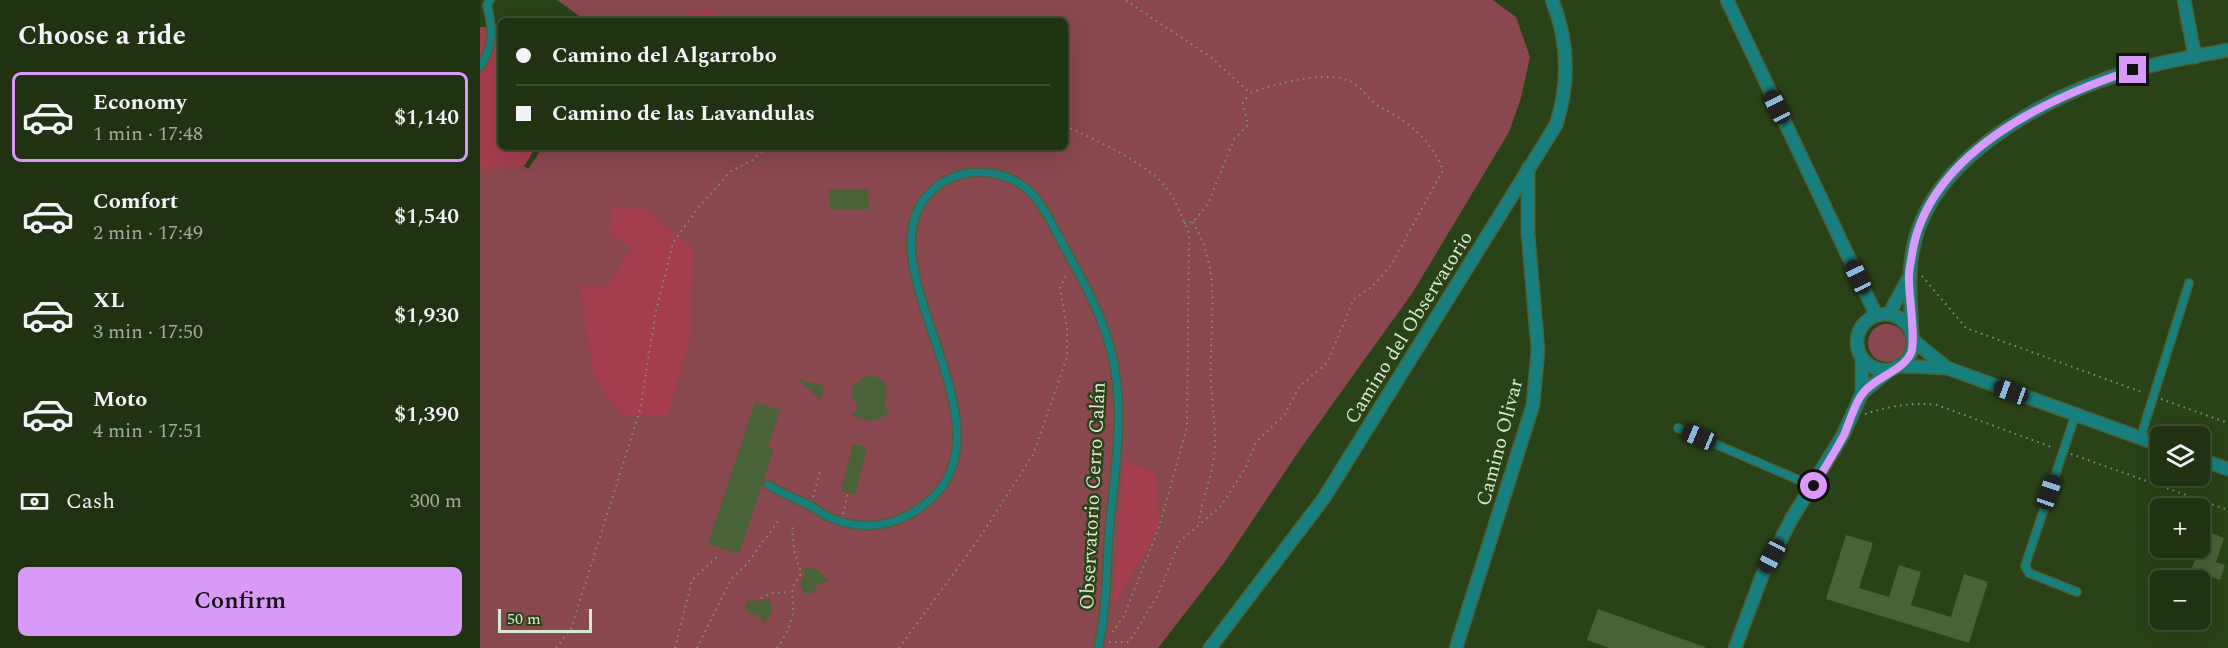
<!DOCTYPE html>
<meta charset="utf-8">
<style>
body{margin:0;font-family:Spectral,serif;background:#283a1b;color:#f1f3f6;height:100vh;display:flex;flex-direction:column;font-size:22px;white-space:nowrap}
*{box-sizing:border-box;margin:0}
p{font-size:20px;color:#a2aa9f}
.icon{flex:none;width:33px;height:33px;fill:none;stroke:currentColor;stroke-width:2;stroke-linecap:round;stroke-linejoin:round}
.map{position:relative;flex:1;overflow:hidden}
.side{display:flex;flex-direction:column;background:#203212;width:480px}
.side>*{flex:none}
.guide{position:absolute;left:18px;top:18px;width:570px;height:132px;border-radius:9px;box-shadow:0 6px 24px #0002,0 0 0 2px #3d4d32;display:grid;align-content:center;height:132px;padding:0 18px;background:#203212}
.controls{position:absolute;left:1670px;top:426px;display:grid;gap:12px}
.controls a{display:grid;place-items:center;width:60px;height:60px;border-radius:9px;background:#203212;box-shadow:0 6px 24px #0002,0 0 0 2px #3d4d32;font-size:30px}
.scale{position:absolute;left:18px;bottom:15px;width:94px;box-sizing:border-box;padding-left:6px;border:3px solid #d9e8cf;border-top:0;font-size:16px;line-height:21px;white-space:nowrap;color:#d9e8cf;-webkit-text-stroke:4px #2a4218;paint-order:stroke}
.end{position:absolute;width:27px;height:27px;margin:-14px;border:8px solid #d89af8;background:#111;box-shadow:0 0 0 3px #111}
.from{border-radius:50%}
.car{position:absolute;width:18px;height:36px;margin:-18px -9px;border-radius:8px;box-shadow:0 0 4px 2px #0007;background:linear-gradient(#222 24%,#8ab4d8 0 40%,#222 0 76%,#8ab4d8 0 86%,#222 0)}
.guide b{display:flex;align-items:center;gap:21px;height:57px;font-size:22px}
.guide b+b{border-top:2px solid #3d4d32}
.guide i{width:15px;height:15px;background:#f1f3f6}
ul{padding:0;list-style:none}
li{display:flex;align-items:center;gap:18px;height:90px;margin:0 12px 9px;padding:0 6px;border:3px solid transparent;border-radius:9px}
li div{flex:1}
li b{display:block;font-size:22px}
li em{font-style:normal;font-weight:600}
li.current{border-color:#d89af8}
li>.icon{width:54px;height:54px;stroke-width:1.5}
h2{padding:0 18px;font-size:27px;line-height:72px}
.pay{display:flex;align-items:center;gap:15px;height:66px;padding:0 18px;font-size:22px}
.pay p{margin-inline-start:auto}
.cta{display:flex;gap:12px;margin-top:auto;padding:12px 18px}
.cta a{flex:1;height:69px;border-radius:9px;background:#d89af8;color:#111;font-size:24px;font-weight:600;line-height:69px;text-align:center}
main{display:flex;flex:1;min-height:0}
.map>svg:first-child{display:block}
.green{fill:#89474f}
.forest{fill:#a43d4e}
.building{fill:#496237}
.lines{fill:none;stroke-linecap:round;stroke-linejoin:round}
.service-casing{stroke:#4a6039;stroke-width:10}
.minor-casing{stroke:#4a6039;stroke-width:15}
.tertiary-casing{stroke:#4a6039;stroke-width:15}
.path{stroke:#809372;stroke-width:2;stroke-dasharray:1.5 4.5;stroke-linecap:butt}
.service{stroke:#17807e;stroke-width:7}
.minor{stroke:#17807e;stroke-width:12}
.tertiary{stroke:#17807e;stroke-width:12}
.route{stroke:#d89af8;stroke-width:8}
.labels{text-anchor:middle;stroke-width:5;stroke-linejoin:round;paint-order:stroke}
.street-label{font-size:20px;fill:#d9e8cf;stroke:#2a4218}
</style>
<main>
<section class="side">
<h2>Choose a ride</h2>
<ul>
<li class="current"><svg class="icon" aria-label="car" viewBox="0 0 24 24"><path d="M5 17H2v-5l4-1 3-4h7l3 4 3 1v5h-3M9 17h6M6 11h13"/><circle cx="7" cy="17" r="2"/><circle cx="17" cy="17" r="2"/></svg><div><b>Economy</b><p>1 min · 17:48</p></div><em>$1,140</em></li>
<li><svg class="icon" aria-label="car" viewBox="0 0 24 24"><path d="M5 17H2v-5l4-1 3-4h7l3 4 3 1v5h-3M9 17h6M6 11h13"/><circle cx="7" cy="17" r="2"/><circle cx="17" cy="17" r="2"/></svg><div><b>Comfort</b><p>2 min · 17:49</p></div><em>$1,540</em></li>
<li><svg class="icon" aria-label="car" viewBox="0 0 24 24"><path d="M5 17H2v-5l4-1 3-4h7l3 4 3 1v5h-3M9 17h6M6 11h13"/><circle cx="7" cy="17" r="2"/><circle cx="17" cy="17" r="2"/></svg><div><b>XL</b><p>3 min · 17:50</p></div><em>$1,930</em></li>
<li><svg class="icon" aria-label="car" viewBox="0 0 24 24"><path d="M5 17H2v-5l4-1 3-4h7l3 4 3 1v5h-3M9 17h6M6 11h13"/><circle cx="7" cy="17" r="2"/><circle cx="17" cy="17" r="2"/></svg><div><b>Moto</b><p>4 min · 17:51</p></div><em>$1,390</em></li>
</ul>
<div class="pay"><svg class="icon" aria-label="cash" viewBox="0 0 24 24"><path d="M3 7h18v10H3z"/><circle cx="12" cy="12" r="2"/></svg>Cash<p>300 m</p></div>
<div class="cta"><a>Confirm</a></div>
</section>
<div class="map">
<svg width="1748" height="648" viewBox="0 0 1748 648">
<rect width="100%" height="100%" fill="#2a4218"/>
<!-- green -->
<path class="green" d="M77,0H1013L1036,17L1050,57L1041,98L1029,132L933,292L821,448L744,563L678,648H0V132L48,169L63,147H585V21H106Z
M1388 343a19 19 0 1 1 38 0a19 19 0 1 1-38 0Z"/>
<!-- forest -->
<path class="forest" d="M228,9L256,21H181Z
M0,27H21V147H56L45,165L0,169Z
M132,206L165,210L213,248L211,333L188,415H142L114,376L100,286H129L151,247L129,235Z
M644,461L676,473L679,527L633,608Z"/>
<!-- building -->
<path class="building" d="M349,189H388L389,209H350Z
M388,375L400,378L407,388L404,406L410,412L395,421L383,420L372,415L378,407L371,395L374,384Z
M318,379L344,386L341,400Z
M275,402L300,410L288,447L294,449L259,554L228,544Z
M373,444L387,447L375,495L361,491Z
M1729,532L1744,538L1736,562L1745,565L1740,580L1711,570L1715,560H1717L1721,555Z
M1366,535L1393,543L1379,588L1409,597L1419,565L1441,572L1431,605L1471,617L1484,574L1508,582L1489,643L1346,599Z
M323,567L338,570L348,581L338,584L332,594L324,593L320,585L325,575Z
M289,597L292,611L288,619L283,622L279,616L267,612L265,607L269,600L283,601Z
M1118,609L1225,647V648H1130L1107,640Z"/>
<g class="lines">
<!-- service casing -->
<g class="service-casing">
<path id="service" d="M0,67C14,47 13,28 7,5L10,0
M1595,416L1545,566L1549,573L1597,592
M1198,428L1333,486
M1660,439L1709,283
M288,485C301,493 313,498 327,504C335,508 342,514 351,518C376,529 406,528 430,514C561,442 367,261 455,188C484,164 529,168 554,196C567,211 575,231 585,248C610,293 632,333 637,385C642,433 633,485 629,533C626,571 627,611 618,648"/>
</g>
<!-- minor casing -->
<g class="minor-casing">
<path id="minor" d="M730,648L844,498L1076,125C1090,82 1089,42 1072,0
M976,648L1053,405L1058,350L1048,234V168"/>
</g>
<!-- tertiary casing -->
<g class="tertiary-casing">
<path id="tertiary" d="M1247,0L1396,315
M1704,0L1715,57
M1377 342a28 28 0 1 1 56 0a28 28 0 1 1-56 0Z
M1409,314L1428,279
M1432,331C1430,296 1426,262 1439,227C1469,147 1576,92 1654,70C1685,61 1717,56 1748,50
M1434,341L1467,368
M1421,366L1467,368L1680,445
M1382,393L1410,370
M1719,459L1748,469
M1255,648L1282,576L1312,518L1363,435L1382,393V359"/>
</g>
<!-- path -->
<path class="path" d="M585,126C613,138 655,158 677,178C694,193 701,215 709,234L707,427L679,527L644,616L632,633
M713,222C744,274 728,326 731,383C732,408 737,431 734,456C732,479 721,500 719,523
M704,223L713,222L728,204L754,139L768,125L763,103L769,94
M1442,276L1486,328L1664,393
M1681,399L1748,423
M1385,414C1410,406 1432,402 1457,405L1574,448
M1591,454L1748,510
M333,497L341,468
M363,514L368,493
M281,598L292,593L310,592
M629,642H649L678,595L699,542L741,506L765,469L776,442L805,414L819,387L847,363L874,299L892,287L911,265L963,170C953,142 928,121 902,108C890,102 882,87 870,81C845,70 794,84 770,93L732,58L645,0
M76,648L91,629L160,410L176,311L193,243L218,208L250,172L274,159L286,147
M195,648L212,580L238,556
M217,648L251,579L266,565L299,520
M297,648C304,639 312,623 313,611C314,592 308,592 321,574L314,550L312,523
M419,648L496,543L553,455L587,357V328L580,288L588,272"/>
<!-- service -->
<use href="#service" class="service"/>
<!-- minor -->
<use href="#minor" class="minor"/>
<!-- tertiary -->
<use href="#tertiary" class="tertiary"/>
</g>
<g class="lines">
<!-- route -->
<path class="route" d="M1334,486C1344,469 1355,452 1364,435C1370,422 1374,404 1383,393C1395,377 1423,371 1431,353C1436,341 1429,297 1429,281C1428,272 1431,263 1432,254C1448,153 1567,98 1653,70"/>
</g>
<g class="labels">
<!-- street labels -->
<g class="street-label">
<text transform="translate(928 327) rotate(-58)" y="7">Camino del Observatorio</text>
<text transform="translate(1019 442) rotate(-75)" y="7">Camino Olivar</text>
<text transform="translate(612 496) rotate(-87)" y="7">Observatorio Cerro Calán</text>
</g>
</g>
</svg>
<div class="controls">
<a><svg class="icon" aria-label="layers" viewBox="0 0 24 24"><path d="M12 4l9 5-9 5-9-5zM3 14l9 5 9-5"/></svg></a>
<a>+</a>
<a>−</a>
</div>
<div class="scale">50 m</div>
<i class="end from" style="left:1334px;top:486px"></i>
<i class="end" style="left:1653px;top:70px"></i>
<i class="car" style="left:1297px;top:107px;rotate:334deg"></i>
<i class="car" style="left:1378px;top:277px;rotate:335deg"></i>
<i class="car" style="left:1531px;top:392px;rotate:290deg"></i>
<i class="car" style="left:1219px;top:437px;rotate:293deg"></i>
<i class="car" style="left:1569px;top:492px;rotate:19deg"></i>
<i class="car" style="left:1292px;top:556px;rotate:208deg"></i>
<div class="guide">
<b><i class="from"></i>Camino del Algarrobo</b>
<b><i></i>Camino de las Lavandulas</b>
</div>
</div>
</main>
